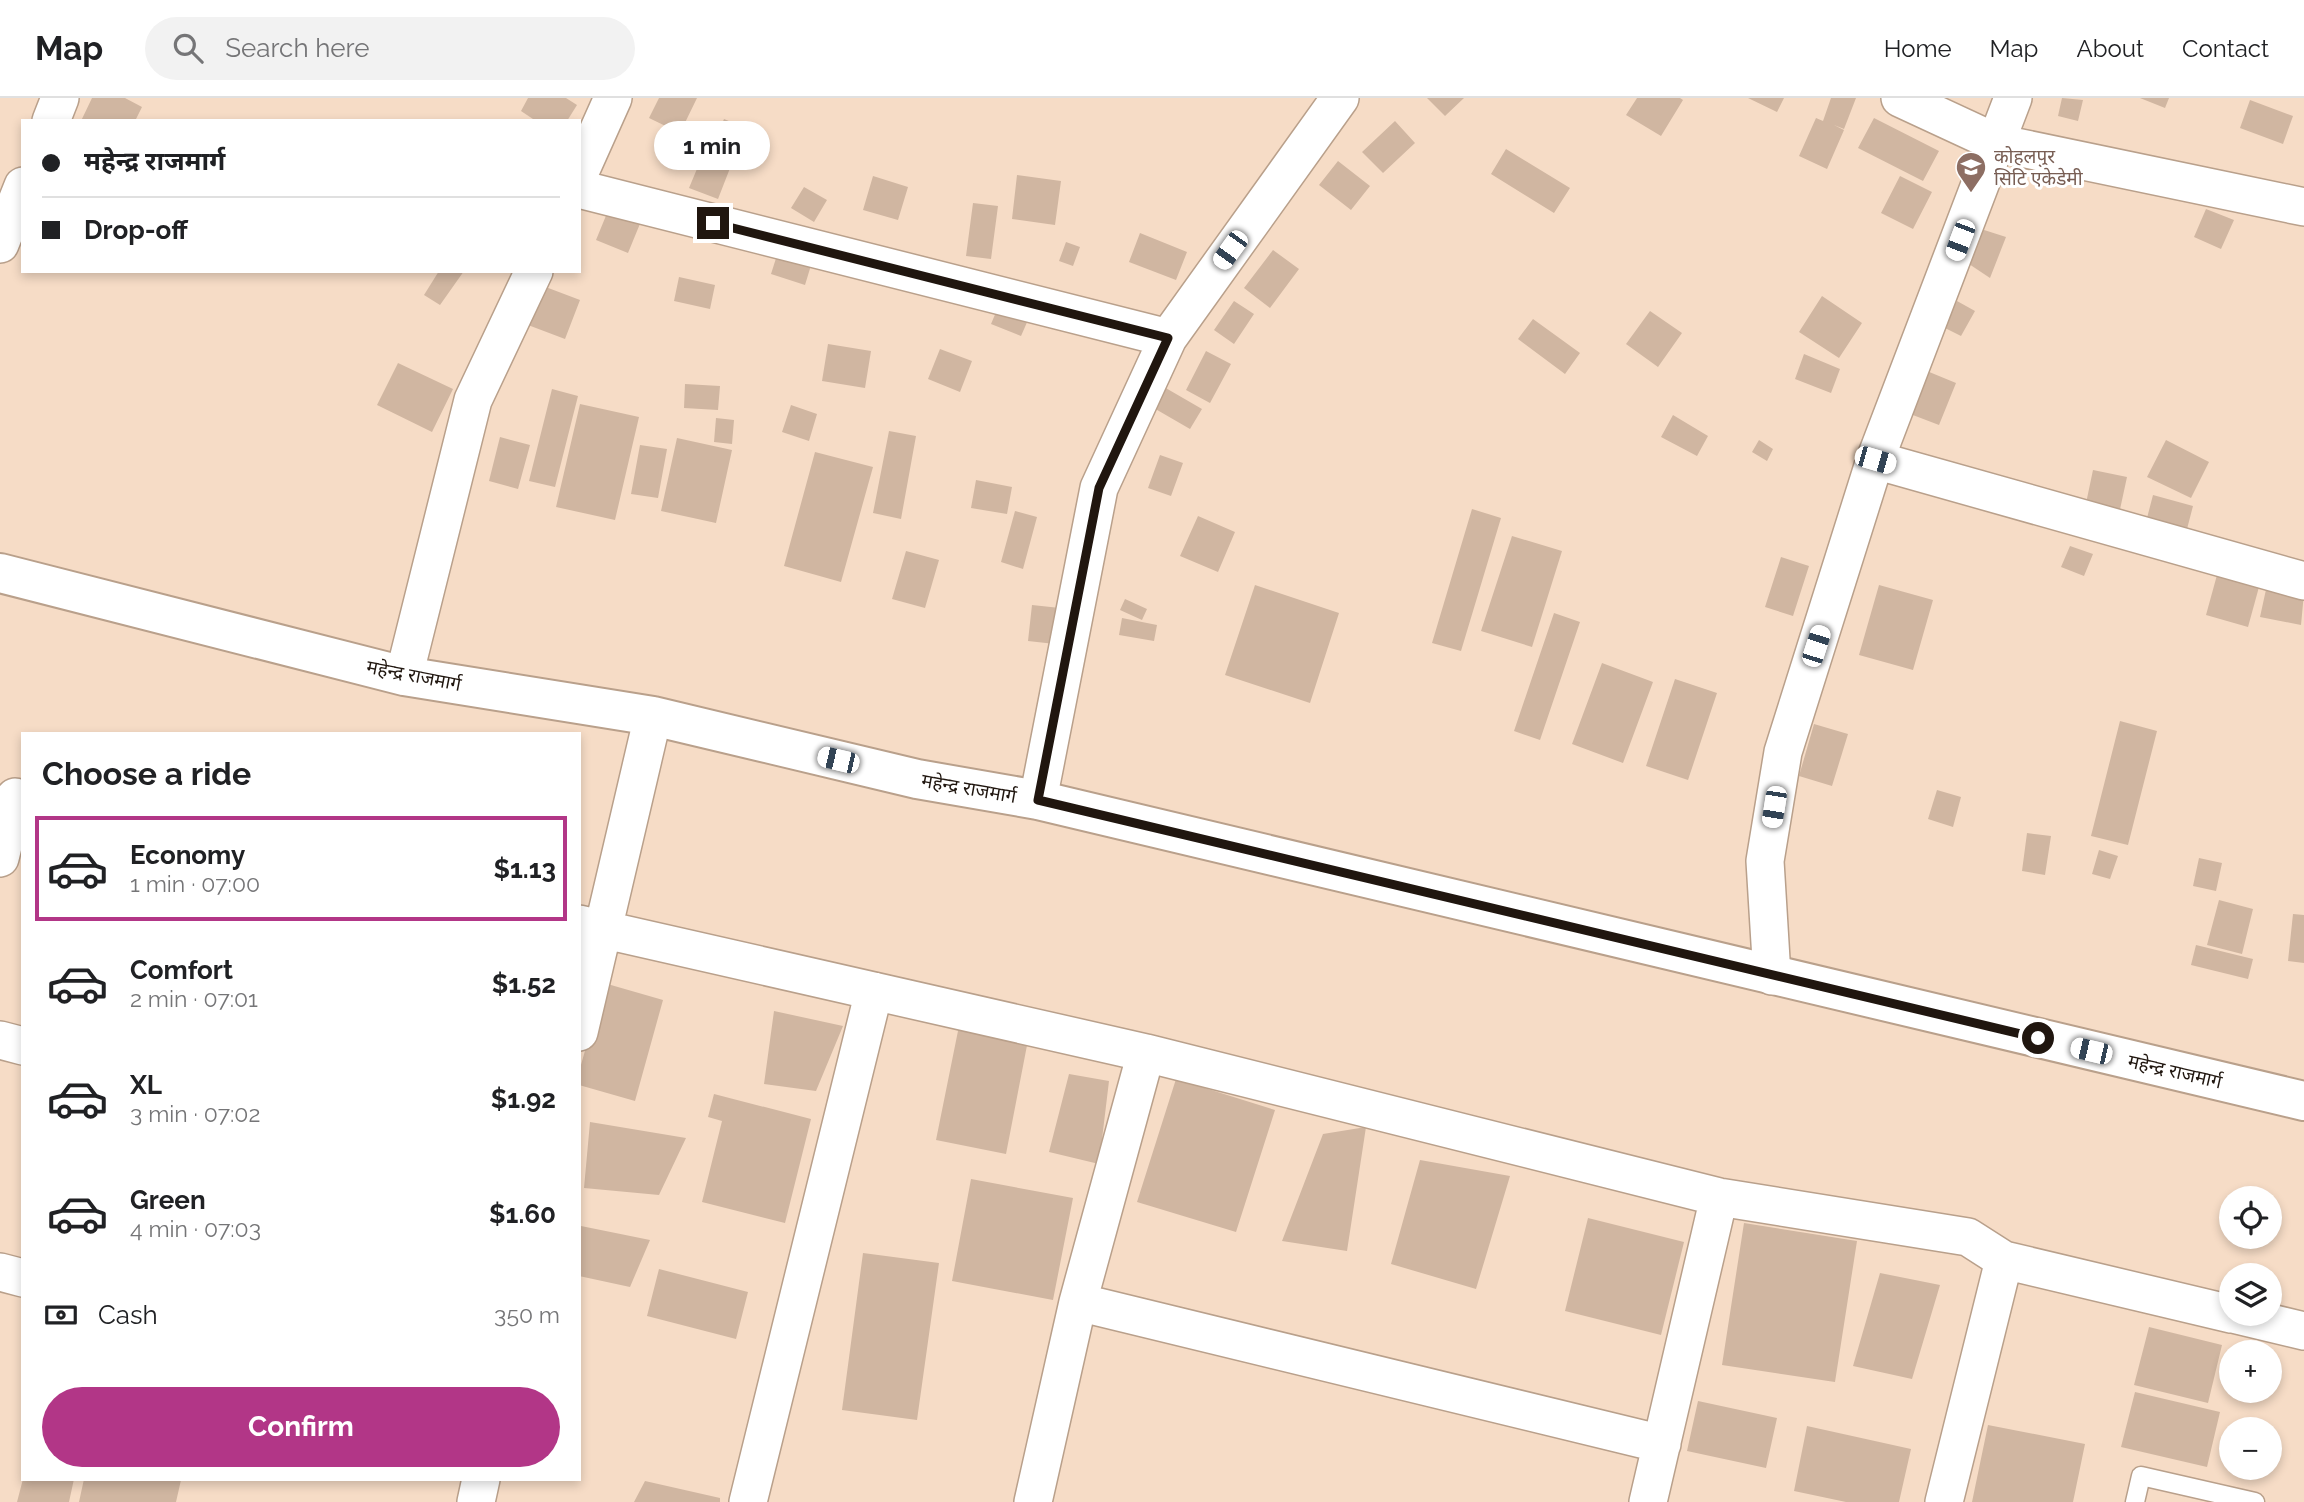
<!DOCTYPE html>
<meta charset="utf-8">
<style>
body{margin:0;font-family:Raleway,"Noto Sans Devanagari",sans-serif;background:#f2f2f2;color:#202124;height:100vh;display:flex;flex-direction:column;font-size:26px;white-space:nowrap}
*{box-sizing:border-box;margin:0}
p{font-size:23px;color:#757577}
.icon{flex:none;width:38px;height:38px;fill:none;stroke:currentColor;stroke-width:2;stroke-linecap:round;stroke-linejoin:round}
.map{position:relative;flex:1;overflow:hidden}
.side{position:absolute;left:21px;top:634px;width:560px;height:749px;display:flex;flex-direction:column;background:#fff;border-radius:0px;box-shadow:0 4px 10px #0003}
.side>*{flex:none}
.top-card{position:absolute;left:21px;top:21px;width:560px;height:154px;border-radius:0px;box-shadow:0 4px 10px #0003;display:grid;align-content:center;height:154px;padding:0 21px;background:#fff}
.fabs{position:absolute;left:2219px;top:1088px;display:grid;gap:14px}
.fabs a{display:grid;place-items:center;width:63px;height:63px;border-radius:50%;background:#fff;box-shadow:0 4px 10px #0003;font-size:35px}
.end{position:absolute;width:32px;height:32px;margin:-16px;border:9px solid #20160f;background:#fff;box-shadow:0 0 0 4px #fff}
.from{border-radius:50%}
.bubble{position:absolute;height:49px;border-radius:24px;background:#fff;box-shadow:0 4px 10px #0003;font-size:23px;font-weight:700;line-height:49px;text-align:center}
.car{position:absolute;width:21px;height:42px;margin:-21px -10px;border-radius:9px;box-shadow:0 0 5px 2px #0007;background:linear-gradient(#fff 24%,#345 0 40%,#fff 0 76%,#345 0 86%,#fff 0)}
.top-card b{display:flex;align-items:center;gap:24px;height:66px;font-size:26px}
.top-card b+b{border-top:2px solid #e0e0e0}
.top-card i{width:18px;height:18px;background:#202124}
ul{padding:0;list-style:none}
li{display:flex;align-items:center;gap:21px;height:105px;margin:0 14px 10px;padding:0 7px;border:4px solid transparent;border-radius:0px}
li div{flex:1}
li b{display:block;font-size:26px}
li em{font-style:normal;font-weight:700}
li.active{border-color:#b23687}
li>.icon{width:63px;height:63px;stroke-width:1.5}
h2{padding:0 21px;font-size:32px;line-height:84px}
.pay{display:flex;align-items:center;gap:18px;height:77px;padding:0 21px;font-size:26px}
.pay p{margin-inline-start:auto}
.action{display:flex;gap:14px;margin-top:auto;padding:14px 21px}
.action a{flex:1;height:80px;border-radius:42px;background:#b23687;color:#fff;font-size:28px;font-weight:700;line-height:80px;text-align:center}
header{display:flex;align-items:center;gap:42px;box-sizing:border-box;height:98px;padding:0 35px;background:#fff;border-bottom:2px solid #e0e0e0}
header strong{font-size:33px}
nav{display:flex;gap:38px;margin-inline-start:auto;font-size:24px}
.search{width:490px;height:63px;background:#f2f2f2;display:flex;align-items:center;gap:18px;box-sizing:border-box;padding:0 24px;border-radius:38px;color:#757577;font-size:26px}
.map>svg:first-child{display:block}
.building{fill:#d0b6a1}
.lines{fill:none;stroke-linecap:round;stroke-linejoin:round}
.lane-casing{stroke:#b9a08b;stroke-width:21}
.street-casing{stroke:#b9a08b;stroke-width:40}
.highway-casing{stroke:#b9a08b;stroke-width:42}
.lane{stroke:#fff;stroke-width:18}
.street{stroke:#fff;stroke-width:37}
.highway{stroke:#fff;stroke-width:38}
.route{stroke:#20160f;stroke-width:9}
.labels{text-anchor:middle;stroke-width:6;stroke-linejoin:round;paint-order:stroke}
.education-label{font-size:19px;fill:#785e54;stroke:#fff;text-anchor:start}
.street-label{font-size:19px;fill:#20160f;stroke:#fff}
</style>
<header>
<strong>Map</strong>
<div class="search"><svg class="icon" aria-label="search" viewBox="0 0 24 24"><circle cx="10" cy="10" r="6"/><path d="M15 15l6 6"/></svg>Search here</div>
<nav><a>Home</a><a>Map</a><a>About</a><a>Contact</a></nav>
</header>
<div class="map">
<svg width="2304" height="1404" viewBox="0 0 2304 1404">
<rect width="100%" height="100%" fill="#f6dcc6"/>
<!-- building -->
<path class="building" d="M92,0H125L142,9L135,23H81Z
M528,0H566L577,7L567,23H536L521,13Z
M659,0H697L680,35L649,20Z
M1427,0H1464L1445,18Z
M1637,0H1680L1683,2L1661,38L1626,17Z
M1748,0H1784L1777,14Z
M1831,0H1856L1844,31L1834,27L1844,32L1827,71L1799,58L1816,20L1823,23Z
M2062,0L2083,2L2078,23L2058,18Z
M2140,0H2169L2165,10Z
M2250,2L2293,18L2283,46L2240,30Z
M1874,20L1939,53L1923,83L1858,50Z
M724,21L736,26L725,55L712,50Z
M1395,23L1415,45L1383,75L1362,54Z
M1506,51L1570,90L1554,115L1491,76Z
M704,54L732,65L718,101L689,90Z
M1338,63L1370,88L1351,112L1319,87Z
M1017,77L1061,83L1055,127L1012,121Z
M873,78L908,89L898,122L863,112Z
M1900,78L1932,94L1913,131L1881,115Z
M804,89L827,102L814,124L791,110Z
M612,103L644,116L628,155L596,142Z
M973,105L998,108L991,161L966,158Z
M2206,111L2234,122L2221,151L2194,139Z
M1981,131L2006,139L1990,180L1966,164Z
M1140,135L1187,154L1176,182L1129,164Z
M1066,144L1080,149L1073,168L1059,163Z
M1273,152L1299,171L1270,210L1244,190Z
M778,154L812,164L805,187L771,176Z
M439,173H464L440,207L424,197Z
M679,179L715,187L710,211L674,203Z
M543,188L580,202L565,241L528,227Z
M1822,198L1862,225L1839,260L1799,234Z
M1002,200L1032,213L1021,238L991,226Z
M1234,203L1254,216L1234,246L1214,232Z
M1957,203L1975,213L1961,238L1943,229Z
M1650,213L1682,235L1658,269L1626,246Z
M1533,221L1580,255L1565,276L1518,241Z
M828,246L871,253L865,290L822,283Z
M940,251L972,263L960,294L928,281Z
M1206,253L1231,266L1210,305L1186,292Z
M1804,256L1840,271L1831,295L1795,281Z
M398,265L453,291L432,334L377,307Z
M1922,271L1956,285L1939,327L1905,314Z
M685,286L720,288L718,312L684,310Z
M1164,289L1202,311L1190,331L1152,309Z
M552,291L578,298L555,389L529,383Z
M580,306L639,319L615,422L556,409Z
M791,307L817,316L809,343L782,334Z
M1673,317L1708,338L1697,358L1661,339Z
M716,320L734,322L732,346L714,344Z
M889,333L916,338L901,421L873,415Z
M500,339L530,347L518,391L489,383Z
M677,340L732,352L716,425L661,413Z
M1759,342L1773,351L1767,363L1752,354Z
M2166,342L2209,364L2191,400L2147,379Z
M640,347L667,351L658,400L631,396Z
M815,354L873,369L841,484L784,468Z
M1160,357L1183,365L1171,398L1148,390Z
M2093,372L2127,379L2119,416L2085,410Z
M976,382L1012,389L1007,416L971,410Z
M2153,397L2193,408L2187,431L2147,420Z
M1472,411L1501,420L1461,553L1432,545Z
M1015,413L1037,419L1023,471L1001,464Z
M1198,418L1235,434L1218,474L1180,458Z
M1512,438L1562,453L1532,549L1481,533Z
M2070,448L2093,456L2084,478L2061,469Z
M906,453L939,462L925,510L892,501Z
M1781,459L1809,468L1793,518L1765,509Z
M2217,477L2259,489L2248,529L2206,517Z
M1255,487L1339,515L1310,605L1225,577Z
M1879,487L1933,502L1913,572L1859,557Z
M2267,487L2304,495L2301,527L2260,519Z
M1125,501L1147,511L1142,522L1120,512Z
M1032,507L1060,510L1055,546L1028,543Z
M1554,515L1580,524L1540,642L1514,633Z
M1122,520L1157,527L1154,543L1119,537Z
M1602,565L1653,584L1623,665L1572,646Z
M1675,581L1717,595L1688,682L1646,668Z
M2120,623L2157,633L2128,747L2091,738Z
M1814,626L1848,636L1832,688L1799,678Z
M1937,692L1961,699L1953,729L1928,721Z
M2027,735L2051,738L2045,777L2022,773Z
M2099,752L2118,758L2110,781L2092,776Z
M2199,760L2222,765L2216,793L2193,788Z
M2219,802L2253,811L2242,856L2207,847Z
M2293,816L2304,817V865L2288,863Z
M2196,847L2253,861L2248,881L2191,867Z
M604,885L663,902L635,1003L579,987V974Z
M774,913L843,928L816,993L764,986Z
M960,923L1029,937L1006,1056L936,1042Z
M1069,976L1109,983L1099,1066L1049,1054Z
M1176,981L1275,1012L1236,1134L1137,1104Z
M714,996L811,1021L785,1125L702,1104L722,1023L708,1019Z
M590,1024L686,1040L659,1097L584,1090Z
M1366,1029L1347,1153L1282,1143L1323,1036Z
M1420,1062L1510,1078L1476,1191L1391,1166Z
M971,1081L1073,1100L1053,1202L952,1183Z
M1588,1120L1684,1144L1661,1237L1565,1213Z
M1744,1125L1857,1143L1835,1284L1722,1267Z
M581,1128L650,1142L630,1189L579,1178Z
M863,1155L939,1165L917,1322L842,1312Z
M659,1171L748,1194L736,1241L647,1218Z
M1880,1175L1940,1187L1912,1281L1853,1268Z
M2149,1229L2222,1247L2208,1305L2134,1287Z
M2135,1294L2220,1314L2207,1369L2121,1349Z
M1698,1303L1777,1320L1766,1370L1687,1353Z
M1988,1327L2085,1346L2073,1404H1972Z
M1807,1328L1911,1351L1899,1404H1846L1794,1393Z
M23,1381H74L69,1404H17Z
M84,1381H176L181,1382L176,1404H79Z
M645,1383L720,1400V1404H634Z"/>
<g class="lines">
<!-- lane casing -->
<g class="lane-casing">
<path id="lane" d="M2135,1404L2141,1378L2255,1404"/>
</g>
<!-- street casing -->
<g class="street-casing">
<path id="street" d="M1900,0L1997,45L2304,109
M51,23L60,0
M579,76L613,0
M579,91L1168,240
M0,146L23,88
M1875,362L2304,483
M404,578L473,302L534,173
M1038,702L1099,390L1168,240L1340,0
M0,760L15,699
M579,826L1146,955L1719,1099L1968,1139L2004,1162L2231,1216
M1772,878L1765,763L1783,654L1875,362L2013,0
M579,934L653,618
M0,942L23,948
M0,1174L23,1180
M1078,1204L1662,1346
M2233,1216L2304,1233
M476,1404L481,1381
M748,1404L874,893
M1033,1404L1078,1204L1146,955
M1648,1404L1719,1099
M1944,1404L2004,1162"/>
</g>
<!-- highway casing -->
<g class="highway-casing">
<path id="highway" d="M0,475L404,578L653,618L917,681L1038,702L2304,1003"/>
</g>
<!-- lane -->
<use href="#lane" class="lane"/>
<!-- street -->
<use href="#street" class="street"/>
<!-- highway -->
<use href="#highway" class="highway"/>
</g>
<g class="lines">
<!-- route -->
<path class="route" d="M713,125L1168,240L1099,390L1038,702L2038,940"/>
</g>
<!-- icons -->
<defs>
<g id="school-pin" transform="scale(1.575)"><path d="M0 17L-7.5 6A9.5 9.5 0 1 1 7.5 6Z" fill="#8d6e63" stroke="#fff"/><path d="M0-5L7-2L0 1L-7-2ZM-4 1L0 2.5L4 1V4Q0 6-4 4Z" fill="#fff"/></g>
</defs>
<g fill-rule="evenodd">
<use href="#school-pin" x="1971" y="69"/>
</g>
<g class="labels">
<!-- education labels -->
<g class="education-label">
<text x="1994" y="65">कोहलपुर<tspan x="1994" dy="22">सिटि एकेडेमी</tspan></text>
</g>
<!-- street labels -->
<g class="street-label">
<text transform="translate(414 577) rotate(11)" y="7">महेन्द्र राजमार्ग</text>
<text transform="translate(969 690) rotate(10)" y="7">महेन्द्र राजमार्ग</text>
<text transform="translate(2175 973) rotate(13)" y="7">महेन्द्र राजमार्ग</text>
</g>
</g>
</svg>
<div class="fabs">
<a><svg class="icon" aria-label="locate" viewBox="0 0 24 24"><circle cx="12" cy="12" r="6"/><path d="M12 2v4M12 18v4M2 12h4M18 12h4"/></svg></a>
<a><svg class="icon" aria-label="layers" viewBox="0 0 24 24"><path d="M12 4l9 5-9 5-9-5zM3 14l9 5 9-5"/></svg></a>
<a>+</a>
<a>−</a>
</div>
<i class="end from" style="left:2038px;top:940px"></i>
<i class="end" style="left:713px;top:125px"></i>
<div class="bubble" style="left:654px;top:23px;width:116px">1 min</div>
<i class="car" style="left:1960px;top:142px;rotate:201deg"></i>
<i class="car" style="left:1230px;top:152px;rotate:216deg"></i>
<i class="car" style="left:1875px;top:362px;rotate:106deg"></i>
<i class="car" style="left:1816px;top:548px;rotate:18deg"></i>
<i class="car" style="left:838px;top:662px;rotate:283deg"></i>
<i class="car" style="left:1774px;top:709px;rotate:189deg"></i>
<i class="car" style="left:2091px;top:953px;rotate:283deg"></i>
<div class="top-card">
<b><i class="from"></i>महेन्द्र राजमार्ग</b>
<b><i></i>Drop-off</b>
</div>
<section class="side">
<h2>Choose a ride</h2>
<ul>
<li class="active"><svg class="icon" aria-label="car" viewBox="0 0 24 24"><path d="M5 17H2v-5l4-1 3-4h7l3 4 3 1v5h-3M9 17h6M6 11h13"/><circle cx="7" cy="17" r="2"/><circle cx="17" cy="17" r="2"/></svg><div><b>Economy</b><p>1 min · 07:00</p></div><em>$1.13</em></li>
<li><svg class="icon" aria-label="car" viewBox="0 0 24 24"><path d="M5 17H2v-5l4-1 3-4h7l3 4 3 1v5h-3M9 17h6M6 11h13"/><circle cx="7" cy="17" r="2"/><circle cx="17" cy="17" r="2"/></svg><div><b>Comfort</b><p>2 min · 07:01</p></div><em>$1.52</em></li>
<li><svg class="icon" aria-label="car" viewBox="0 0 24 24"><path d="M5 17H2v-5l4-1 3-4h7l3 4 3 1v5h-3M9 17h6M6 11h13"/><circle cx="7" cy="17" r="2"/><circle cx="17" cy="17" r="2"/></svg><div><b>XL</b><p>3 min · 07:02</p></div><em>$1.92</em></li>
<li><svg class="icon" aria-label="car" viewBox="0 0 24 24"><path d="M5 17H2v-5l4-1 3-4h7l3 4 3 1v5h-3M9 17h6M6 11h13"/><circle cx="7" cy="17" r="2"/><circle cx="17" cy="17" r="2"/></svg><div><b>Green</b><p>4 min · 07:03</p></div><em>$1.60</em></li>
</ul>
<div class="pay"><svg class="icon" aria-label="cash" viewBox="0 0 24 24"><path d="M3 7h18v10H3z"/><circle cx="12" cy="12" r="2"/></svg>Cash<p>350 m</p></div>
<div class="action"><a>Confirm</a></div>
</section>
</div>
